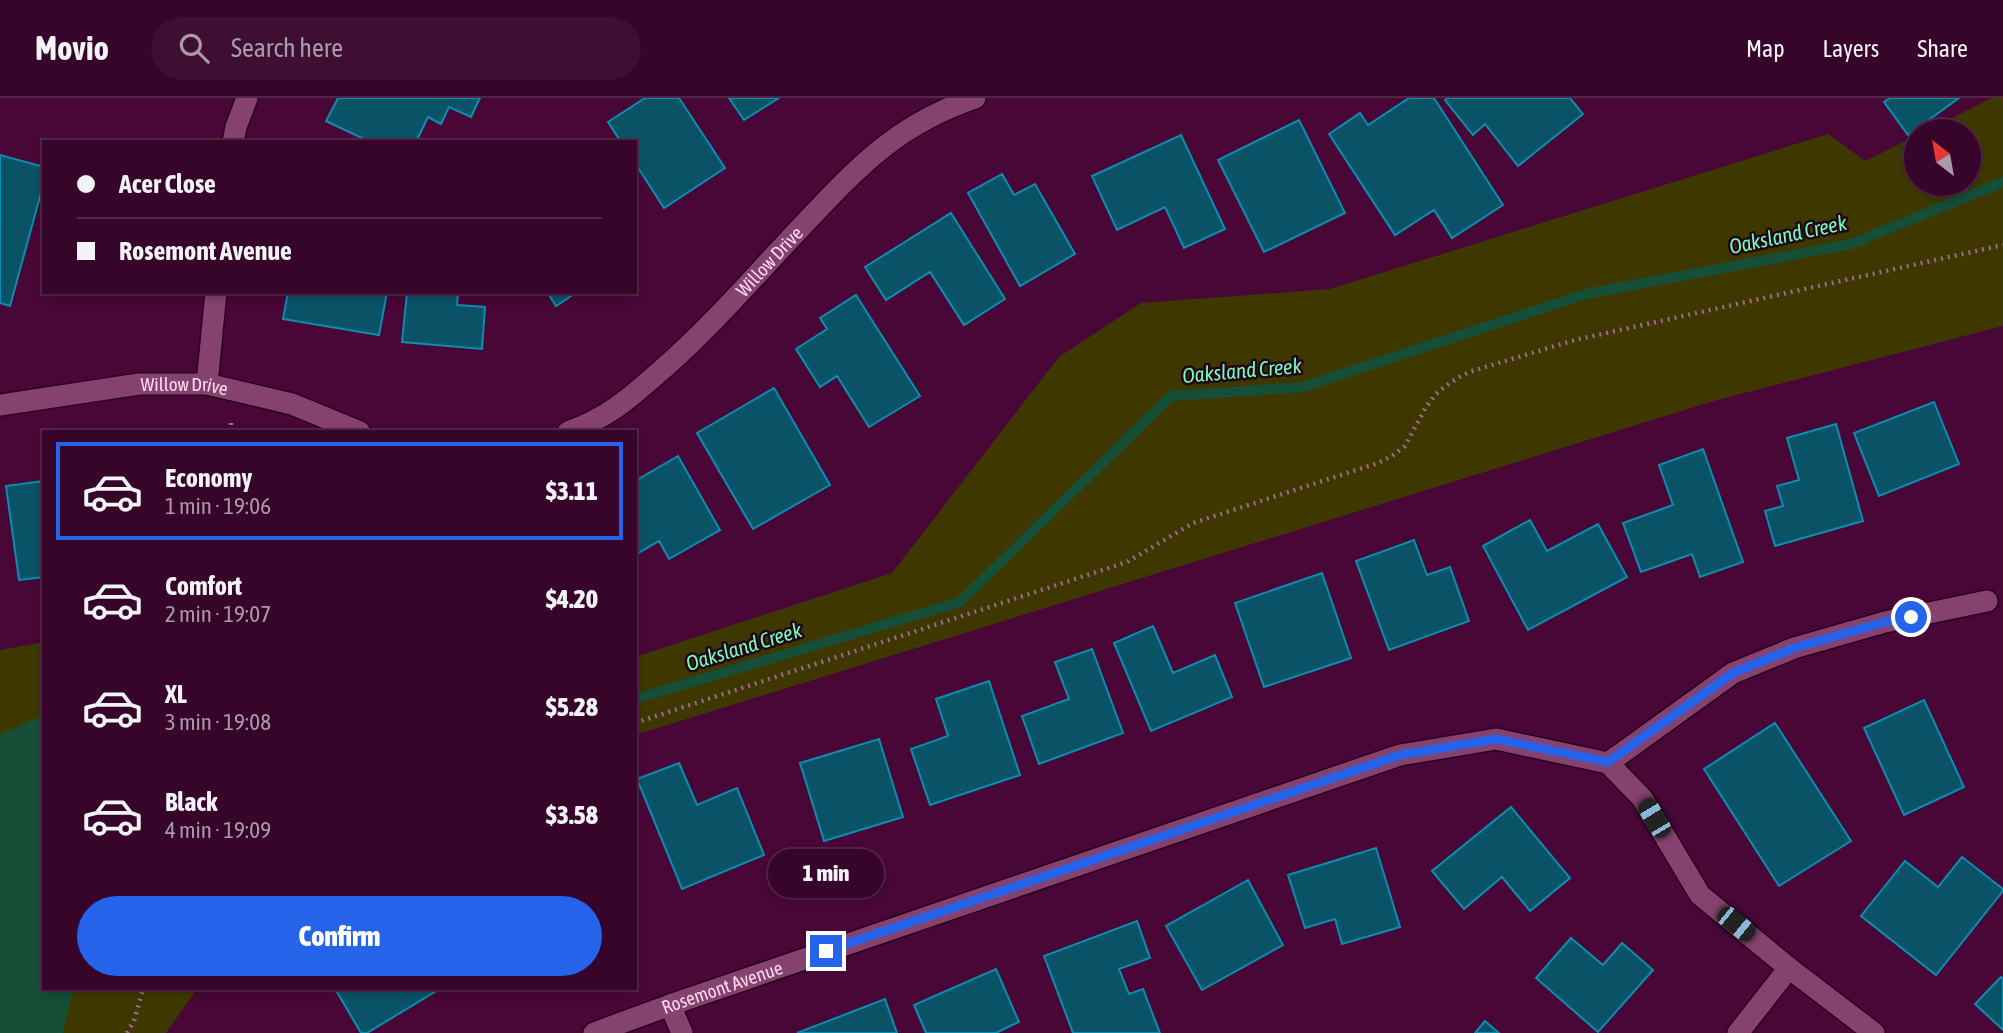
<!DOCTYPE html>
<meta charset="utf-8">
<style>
body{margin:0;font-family:"Asap Condensed",sans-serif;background:#3e0f32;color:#f1f3f6;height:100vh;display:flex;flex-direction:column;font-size:26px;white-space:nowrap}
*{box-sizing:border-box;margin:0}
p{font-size:23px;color:#aa99a8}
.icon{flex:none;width:38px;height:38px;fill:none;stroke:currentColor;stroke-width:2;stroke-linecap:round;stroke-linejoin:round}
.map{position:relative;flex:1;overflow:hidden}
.panel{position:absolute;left:42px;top:332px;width:595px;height:560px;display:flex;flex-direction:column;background:#37052a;border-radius:0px;box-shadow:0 4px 10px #0003,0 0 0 2px #512647}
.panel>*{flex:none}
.top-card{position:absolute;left:42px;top:42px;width:595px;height:154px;border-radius:0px;box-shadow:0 4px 10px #0003,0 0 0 2px #512647;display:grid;align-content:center;height:154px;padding:0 35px;background:#37052a}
.needle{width:46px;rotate:329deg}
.tools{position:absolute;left:1904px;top:21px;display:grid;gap:14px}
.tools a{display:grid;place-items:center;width:77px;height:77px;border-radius:50%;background:#37052a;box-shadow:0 4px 10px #0003,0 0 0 2px #512647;font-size:35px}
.end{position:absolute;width:32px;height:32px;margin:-16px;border:9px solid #2563eb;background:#fff;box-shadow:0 0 0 4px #fff}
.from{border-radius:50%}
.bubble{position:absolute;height:49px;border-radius:24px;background:#37052a;box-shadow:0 4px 10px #0003,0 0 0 2px #512647;font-size:23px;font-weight:800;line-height:49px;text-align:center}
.car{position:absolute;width:21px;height:42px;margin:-21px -10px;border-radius:9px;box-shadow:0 0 5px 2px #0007;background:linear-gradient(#222 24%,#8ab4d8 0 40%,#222 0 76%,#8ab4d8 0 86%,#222 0)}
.top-card b{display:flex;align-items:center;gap:24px;height:66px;font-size:26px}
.top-card b+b{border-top:2px solid #512647}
.top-card i{width:18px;height:18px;background:#f1f3f6}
ul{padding:12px 0 0;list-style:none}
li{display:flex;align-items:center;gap:21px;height:98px;margin:0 14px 10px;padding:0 21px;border:4px solid transparent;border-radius:0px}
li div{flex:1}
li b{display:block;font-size:26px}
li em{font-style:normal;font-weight:800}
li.selected{border-color:#2563eb}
li>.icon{width:63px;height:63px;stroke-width:1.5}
.button{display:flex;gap:14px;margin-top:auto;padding:14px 35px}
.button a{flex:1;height:80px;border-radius:42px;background:#2563eb;color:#fff;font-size:28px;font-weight:800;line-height:80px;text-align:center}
header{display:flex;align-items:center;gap:42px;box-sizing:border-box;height:98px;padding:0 35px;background:#37052a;border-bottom:2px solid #512647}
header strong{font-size:33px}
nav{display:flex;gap:38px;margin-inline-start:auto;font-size:24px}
.search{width:490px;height:63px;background:#3e0f32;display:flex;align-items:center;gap:18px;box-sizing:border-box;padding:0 24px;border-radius:38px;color:#aa99a8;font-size:26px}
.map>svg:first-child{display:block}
.green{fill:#3e3800}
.water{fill:#154f37}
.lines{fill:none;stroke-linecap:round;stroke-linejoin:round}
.stream{stroke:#154f37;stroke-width:10}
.building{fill:#0a5367;stroke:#0a8eaf;stroke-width:2}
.minor-casing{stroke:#28001c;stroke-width:24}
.path{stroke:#9c698c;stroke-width:4.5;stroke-dasharray:2 5;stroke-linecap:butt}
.minor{stroke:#86426f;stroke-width:21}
.route{stroke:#2563eb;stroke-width:9}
.labels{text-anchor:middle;stroke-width:5;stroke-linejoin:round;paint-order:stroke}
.street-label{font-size:19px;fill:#fbdaed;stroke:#210618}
.water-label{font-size:21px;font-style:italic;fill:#73fec0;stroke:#210618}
</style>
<header>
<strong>Movio</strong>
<div class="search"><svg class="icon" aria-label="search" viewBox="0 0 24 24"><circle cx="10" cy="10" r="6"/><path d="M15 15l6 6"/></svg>Search here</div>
<nav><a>Map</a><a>Layers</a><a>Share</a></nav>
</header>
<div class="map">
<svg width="2003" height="935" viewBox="0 0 2003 935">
<rect width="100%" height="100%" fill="#490738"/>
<!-- green -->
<path class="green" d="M1992,0H2003V228L1717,302L635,637V559L892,475L1059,259L1141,205L1330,191L1828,36L1865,63L1916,38V86H1969V33H1926Z
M44,544V891H197L166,935H0V552Z"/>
<!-- water -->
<path class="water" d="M40,619L44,620V891H73L63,935H0V636Z"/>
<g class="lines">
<!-- stream -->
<path class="stream" d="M635,601L960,504L1171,298L1303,289L1586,196L1851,146L2003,84"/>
</g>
<!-- building -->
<path class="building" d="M338,0H480L471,19L449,9L441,26L428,19L416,44H370L326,23Z
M645,0H679L725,70L664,110L635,65V44H621L608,24Z
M729,0H779L744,22Z
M1409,0H1434L1503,107L1452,140L1434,112L1395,137L1329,36L1360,15L1368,27Z
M1447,0H1570L1583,16L1518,68L1485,26L1473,37L1445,2Z
M1890,0H1959L1908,37L1884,4Z
M1299,22L1345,115L1264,154L1218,62Z
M1181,37L1225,131L1184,150L1165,109L1117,132L1092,78Z
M0,57L44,69V84L10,208L0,205Z
M1002,76L1014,97L1035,86L1075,156L1020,188L968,95Z
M951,115L1005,201L964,227L930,174L886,202L865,169Z
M288,194H387L379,237L283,221Z
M407,194H458L457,207L485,209L482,251L402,244Z
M547,194H577L556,208Z
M856,197L920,298L869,329L837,278L820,289L796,251L827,231L820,220Z
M774,290L830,387L753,431L697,335Z
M1934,304L1959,366L1879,398L1854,335Z
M1836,326L1863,423L1775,448L1765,413L1783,408L1777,388L1799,382L1787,340Z
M1703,351L1743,464L1700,479L1692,456L1641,474L1623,425L1673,407L1659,367Z
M678,358L720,432L669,461L659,443L635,457V383Z
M44,383V479L19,482L6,388Z
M1530,422L1547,453L1598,426L1627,479L1528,532L1483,448Z
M1414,442L1427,477L1450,469L1469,523L1389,552L1356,463Z
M1322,475L1351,560L1264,589L1235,505Z
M1153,528L1173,575L1215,557L1232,599L1151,633L1114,545Z
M1092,551L1123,635L1039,666L1022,618L1069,601L1055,564Z
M989,583L1020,677L930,707L911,651L948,638L936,601Z
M1924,602L1964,689L1904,717L1864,630Z
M1775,625L1851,743L1779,788L1704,671Z
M879,641L903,719L824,743L800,665Z
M679,665L697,707L737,690L764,757L682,791L637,681Z
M1511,709L1570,780L1530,813L1502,779L1464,811L1432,773Z
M1376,750L1400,829L1342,846L1335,821L1305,830L1288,777Z
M1962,759L2003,791V793L1936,877L1861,818L1905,763L1938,789Z
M1248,782L1283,847L1202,892L1166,828Z
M1137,823L1150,860L1119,871L1129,896L1143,891L1160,935H1073L1044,858Z
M1571,840L1603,867L1622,845L1653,872L1598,934L1536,880Z
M996,871L1019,924L996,935H926L914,907Z
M2001,879L2003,881V932L1975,906Z
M342,891H437L438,892L367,935H361L337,894Z
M885,901L897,935H797Z
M1485,923L1499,935H1475Z"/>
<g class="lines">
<!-- minor casing -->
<g class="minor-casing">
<g id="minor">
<path d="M233,44L236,29L247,0"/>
<path d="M207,286L216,194"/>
<path id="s1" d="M0,307L139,286H207L292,306L360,334"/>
<path id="s2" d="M568,334C610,319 632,298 665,269C715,225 759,173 806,124C860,67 898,26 975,0"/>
<path d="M1608,665L1733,575L1794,550L1885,524L1987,503"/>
<path d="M670,907L682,935"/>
<path id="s3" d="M594,935L670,907L1400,657L1496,641L1608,665L1642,700L1700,797L1789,870L1874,935"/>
<path d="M1738,935L1789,870"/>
</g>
</g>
<!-- path -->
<path class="path" d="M231,334V320
M635,625L1127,464L1193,425L1378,365L1392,358L1405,348L1426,309L1436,296L1451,284L1469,274L1575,242L2003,147
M127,935L134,923L143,891"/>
<!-- minor -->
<use href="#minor" class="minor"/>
</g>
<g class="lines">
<!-- route -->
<path class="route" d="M826,853L1400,657L1496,641L1608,664L1733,575L1794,550L1885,524L1911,519"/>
</g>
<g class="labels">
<!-- street labels -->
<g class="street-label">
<text dy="7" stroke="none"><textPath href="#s2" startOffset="266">Willow Drive</textPath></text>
<text dy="7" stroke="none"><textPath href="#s1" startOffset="186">Willow Drive</textPath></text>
<text dy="7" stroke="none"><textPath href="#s3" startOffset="136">Rosemont Avenue</textPath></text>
</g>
<!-- water labels -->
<g class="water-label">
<text transform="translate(1788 137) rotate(-12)" y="7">Oaksland Creek</text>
<text transform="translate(1242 273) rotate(-5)" y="7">Oaksland Creek</text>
<text transform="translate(744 549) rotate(-17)" y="7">Oaksland Creek</text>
</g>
</g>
</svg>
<div class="tools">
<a><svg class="needle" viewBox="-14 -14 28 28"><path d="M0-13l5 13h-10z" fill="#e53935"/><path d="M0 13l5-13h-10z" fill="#aa99a8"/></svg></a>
</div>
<i class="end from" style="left:1911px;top:519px"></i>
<i class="end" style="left:826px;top:853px"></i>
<div class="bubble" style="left:768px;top:751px;width:116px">1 min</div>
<i class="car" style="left:1654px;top:720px;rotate:329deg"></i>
<i class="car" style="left:1736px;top:826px;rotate:129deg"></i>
<div class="top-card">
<b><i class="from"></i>Acer Close</b>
<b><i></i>Rosemont Avenue</b>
</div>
<section class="panel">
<ul>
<li class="selected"><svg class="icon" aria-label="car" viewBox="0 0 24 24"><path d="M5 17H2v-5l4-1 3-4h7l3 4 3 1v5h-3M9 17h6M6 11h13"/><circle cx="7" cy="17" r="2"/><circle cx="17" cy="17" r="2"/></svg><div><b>Economy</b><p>1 min · 19:06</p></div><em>$3.11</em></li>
<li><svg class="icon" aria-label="car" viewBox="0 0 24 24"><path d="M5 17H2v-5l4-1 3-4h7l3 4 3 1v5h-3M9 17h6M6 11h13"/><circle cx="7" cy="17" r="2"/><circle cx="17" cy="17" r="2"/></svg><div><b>Comfort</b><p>2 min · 19:07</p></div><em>$4.20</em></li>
<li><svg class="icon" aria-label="car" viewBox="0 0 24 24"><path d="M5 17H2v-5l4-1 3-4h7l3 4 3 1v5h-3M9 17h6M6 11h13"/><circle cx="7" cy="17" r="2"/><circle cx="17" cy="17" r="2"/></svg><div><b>XL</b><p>3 min · 19:08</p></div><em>$5.28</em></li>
<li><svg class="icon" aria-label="car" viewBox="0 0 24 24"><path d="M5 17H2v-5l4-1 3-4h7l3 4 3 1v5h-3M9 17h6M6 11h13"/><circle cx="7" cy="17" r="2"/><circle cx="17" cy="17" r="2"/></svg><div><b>Black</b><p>4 min · 19:09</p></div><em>$3.58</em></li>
</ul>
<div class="button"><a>Confirm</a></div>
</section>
</div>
